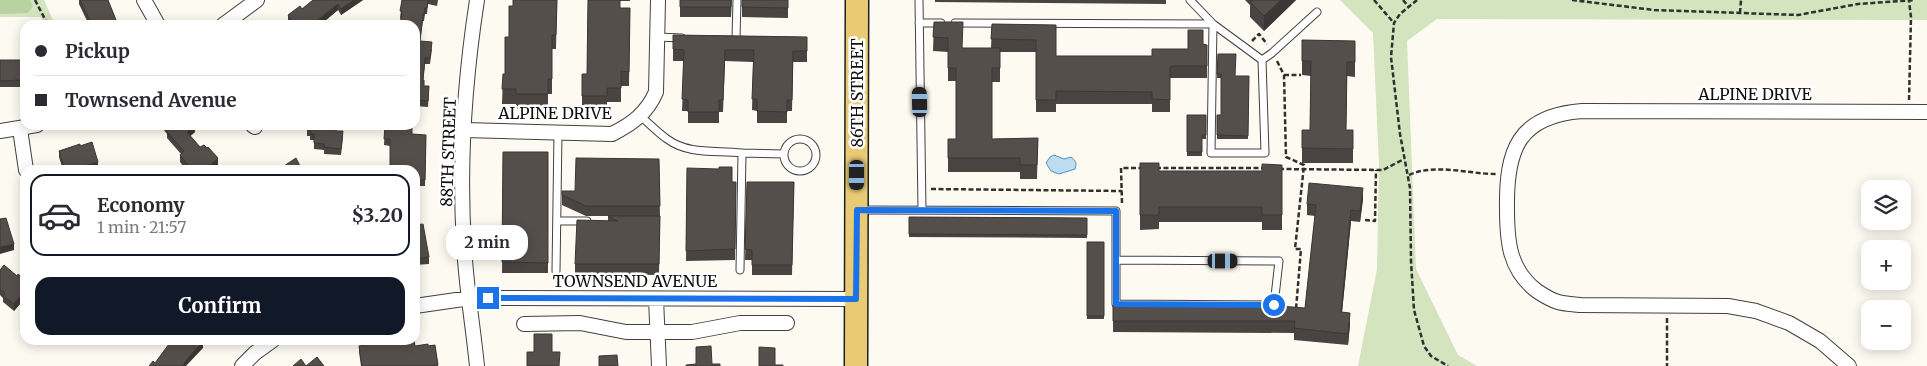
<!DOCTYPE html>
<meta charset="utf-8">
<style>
body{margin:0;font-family:Merriweather,serif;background:#f7f7f7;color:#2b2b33;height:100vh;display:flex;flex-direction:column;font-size:19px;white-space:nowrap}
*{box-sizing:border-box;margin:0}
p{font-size:16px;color:#7c7c81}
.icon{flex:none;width:28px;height:28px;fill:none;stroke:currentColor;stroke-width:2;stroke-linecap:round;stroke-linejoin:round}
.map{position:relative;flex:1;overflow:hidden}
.side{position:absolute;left:20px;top:165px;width:400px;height:180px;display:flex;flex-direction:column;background:#fff;border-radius:15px;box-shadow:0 2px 12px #0003}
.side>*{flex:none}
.top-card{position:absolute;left:20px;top:20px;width:400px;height:110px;border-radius:15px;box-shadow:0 2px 12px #0003;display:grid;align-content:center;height:110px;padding:0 15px;background:#fff}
.tools{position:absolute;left:1861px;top:180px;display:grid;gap:10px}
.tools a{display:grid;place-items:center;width:50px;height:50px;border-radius:10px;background:#fff;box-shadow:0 2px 12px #0003;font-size:25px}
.end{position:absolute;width:22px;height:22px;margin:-11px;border:6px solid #1a73e8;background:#fff;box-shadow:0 0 0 2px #fff}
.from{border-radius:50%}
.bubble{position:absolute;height:35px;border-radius:15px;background:#fff;box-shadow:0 2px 12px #0003;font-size:16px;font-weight:700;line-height:35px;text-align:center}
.car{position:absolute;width:15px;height:30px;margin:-15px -8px;border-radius:6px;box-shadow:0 0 4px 1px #0007;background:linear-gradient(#222 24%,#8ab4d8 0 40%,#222 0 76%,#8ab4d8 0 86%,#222 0)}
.top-card b{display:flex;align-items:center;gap:18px;height:48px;font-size:19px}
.top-card b+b{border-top:1px solid #e1e1e2}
.top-card i{width:12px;height:12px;background:#2b2b33}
ul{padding:9px 0 0;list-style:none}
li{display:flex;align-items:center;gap:15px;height:82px;margin:0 10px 8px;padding:0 5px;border:2px solid #e1e1e2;border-radius:15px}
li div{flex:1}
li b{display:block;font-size:19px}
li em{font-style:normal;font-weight:700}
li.selected{border-color:#111827}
li>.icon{width:45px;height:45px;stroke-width:1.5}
.cta{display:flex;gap:10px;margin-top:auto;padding:10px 15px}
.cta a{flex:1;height:58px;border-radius:15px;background:#111827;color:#fff;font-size:20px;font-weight:700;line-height:58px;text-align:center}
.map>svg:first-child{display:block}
.green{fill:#d3e4be}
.forest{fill:#b8d39f}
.water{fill:#bbddef;stroke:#4a93be}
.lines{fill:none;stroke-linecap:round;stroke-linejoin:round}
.service-casing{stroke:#414141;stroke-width:9}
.minor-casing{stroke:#414141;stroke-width:16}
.primary-casing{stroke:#1f1f1f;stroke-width:25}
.path{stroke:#303030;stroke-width:2.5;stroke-dasharray:5 2.5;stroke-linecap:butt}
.service{stroke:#fff;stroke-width:7}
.minor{stroke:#fff;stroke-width:14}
.primary{stroke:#e9ca75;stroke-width:22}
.wall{fill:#494441}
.shaded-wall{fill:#3c3735}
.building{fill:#554f4c;stroke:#3c3735}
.route{stroke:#1a73e8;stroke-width:6}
.labels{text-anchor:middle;stroke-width:5;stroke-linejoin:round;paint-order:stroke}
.street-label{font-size:16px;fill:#0e0e0e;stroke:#fff}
</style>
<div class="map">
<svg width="1927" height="366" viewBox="0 0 1927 366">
<rect width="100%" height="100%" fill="#fdfaf1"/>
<!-- green -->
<path class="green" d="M0,0H44L55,25H45L41,17H0Z
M1340,0H1927V20L1437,19L1407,41L1416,269L1458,355L1477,366H1358L1377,269L1379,165L1373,33Z"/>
<!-- forest -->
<path class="forest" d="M0,0H30L33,6L28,13L0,14Z"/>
<!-- water -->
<path class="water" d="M1054,155L1064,159L1071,157C1076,161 1077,163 1075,169L1059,174L1051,171L1046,163L1050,157Z"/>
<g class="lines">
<!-- service casing -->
<g class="service-casing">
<path id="service" d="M919,0L922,210
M1190,0L1213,24L1262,60L1265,153H1211L1213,24
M919,23H941
M955,23L1213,24
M657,37L682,38
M736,38L737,0
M1262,60L1272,53L1317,12
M640,116C649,123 657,132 667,139C689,155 715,150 742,153L740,270
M784 155a16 16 0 1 1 32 0a16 16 0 1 1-32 0Z
M742,153L784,154
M859,210L1116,211V304L1274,305L1279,261L1116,260
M557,221H587
M556,271L558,132"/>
</g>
<!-- minor casing -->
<g class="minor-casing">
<path id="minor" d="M144,0L158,25
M223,25L257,0
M252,125L255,127
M20,129L26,170
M465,130L612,134C632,124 647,113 656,92L658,0
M0,131L37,125
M656,299L659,366
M415,306L470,298L856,299
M524,324L580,323L626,332H692L740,323H787
M242,366L255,353L273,340
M477,366C473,326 466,286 464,245C459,166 465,78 477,0
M1849,366L1820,341L1789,323L1756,311L1728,306L1580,305C1573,304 1565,304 1558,302C1551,300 1543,295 1537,291C1509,270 1507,241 1507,209C1506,150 1518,116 1582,111L1927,112"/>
</g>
<!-- primary casing -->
<g class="primary-casing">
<path id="primary" d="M856,366L857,0"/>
</g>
<!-- path -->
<path class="path" d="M35,0L48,25
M1374,0L1394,23
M1403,0L1408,6
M1417,0L1400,14L1394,23L1391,57L1400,134L1410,188L1411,261L1414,310L1424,346L1431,356L1448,366
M1572,0L1654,10L1798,15L1858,4L1915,0
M1740,13L1741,0
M1252,41L1259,34L1267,44
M1277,61L1284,75L1286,157L1304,165L1295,249H1301L1296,309
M1284,75H1301
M1909,100L1911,17L1909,1
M1156,168H1266
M1279,169L1383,170L1404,159
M1409,175C1435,163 1468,174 1496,174
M931,189L1122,191
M1122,203L1121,168H1143
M1365,220L1375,221L1376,170
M1667,318V366"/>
<!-- service -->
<use href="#service" class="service"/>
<!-- minor -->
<use href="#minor" class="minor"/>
<!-- primary -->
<use href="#primary" class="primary"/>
</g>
<!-- wall -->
<path class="wall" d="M79,0H108L118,25H89L79,4Z
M313,0H363L341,15L338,10L320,25H291L288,21V15L302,9Z
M402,0H438L437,6L428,4L427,14H425L424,21H423L420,41L432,49L430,64H425L423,80L424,86L429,92L428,107L415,106V25L400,18Z
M557,0L556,49H552V94H548V109H516V104H502L503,74H505L513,6Z
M588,0H630V1H620V8H630L629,86H621V102H607V111H582V74H587Z
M680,0H732L731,17H680Z
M742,0H788V18L742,17Z
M935,0H1166V4L935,2Z
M1245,0H1296L1264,31L1250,17V5Z
M934,22L963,48H991L992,24L1056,25V56H1152L1188,49L1203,44L1207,45V78H1170V112H1152V104H1056V112H1036V52H1000V82H992V139L1038,138L1037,179H1020V172H948V139H956V81H948V52L933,51Z
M673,35L807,37V62H793L792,111H787V123H757V111L752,110L753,62L725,61L723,112H719V123H688V111H682L684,61H673Z
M1302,40L1355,41V77L1347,76L1346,130H1353V163H1302V130H1310L1311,76L1302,75Z
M1218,54L1235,76H1249L1248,139H1217V115H1221V78H1217Z
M0,60H25L22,87H0Z
M1187,115H1206V139H1202V156H1187Z
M160,125H195V132L190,136L200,147L218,165L212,170H186L180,162V155L181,154L167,138V134Z
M307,125L337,131L343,137L341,155L324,154V150L314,149V140H310V136H307Z
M385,125L412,134L426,135L425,186H416L415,170L390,146L384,145Z
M80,146L98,168L93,170H63L59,157V151Z
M503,152H548V273H502Z
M659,159L660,216H586L562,205V191H575Z
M1140,163L1159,171H1262L1282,165V230H1262V222H1159V229L1140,230Z
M687,168L732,182H736L735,260L686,261Z
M747,182H794L792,275H752V260H745Z
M1363,199L1360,222L1351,221L1342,312L1350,324L1348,345L1294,340V333L1113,332V305L1305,308L1315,216L1307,215V204Z
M608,216H660L659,275L575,274V264L608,221Z
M909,217L1087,218V238L909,237Z
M415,225L429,257V264L415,265Z
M1087,242H1104V319H1087Z
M0,270L17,276L25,280V298L14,311L3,302V298L0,295Z
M435,345L438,366H361L359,352V346H428Z"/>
<!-- shaded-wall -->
<path class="shaded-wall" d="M354,0H363L341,15V9Z
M1281,0H1296L1264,31V16Z
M338,4V10L320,25H313V24Z
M25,79V86L22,87V80Z
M195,125V132L187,139V132Z
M218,158V165L212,170H205Z
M98,162V168L93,170H81V167Z
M1363,188V199L1360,222V211Z
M1351,210V221L1341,323V312Z
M14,244V250L0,254V247Z
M25,291V298L14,311V304Z
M1350,313V324L1348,345V334Z
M200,340H204L203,342V348L186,366H182Z"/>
<!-- building -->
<path class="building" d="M80,0H108L118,25H92Z
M313,0H354L341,9L338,4L313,24L314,25H295L288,15L300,6L302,9Z
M402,0H428L427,8H425L424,15L423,14L420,41L432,42L430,58H425L423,80H424V86H429L428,101L415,100V25H400L402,11H400Z
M513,0H557L556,35H552V79H548V94H516V89H502L503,74H505V37H509V6H513Z
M588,0H620V8H630L629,72L621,71V88H607V96H582V74H587Z
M680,0H731V7H680Z
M742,0H788V8L742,7Z
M1253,0H1281L1264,16L1250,2Z
M934,22H963L962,48H1000V68H992V139L1038,138L1037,165H1020V158H948V139H956V68H948V38L933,37Z
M992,24L1056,25V56H1152V49H1188V30H1203V44L1207,45V66H1170V100L1152,99V92L1056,91V100H1036V40L991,39Z
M673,35L807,37V51H793L792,100H787V112L757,111V99H752L754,50H725L723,100H719V112H688V100L682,99L684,50L673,49Z
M1302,40L1355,41V62H1347L1346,130H1353V149L1302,148V130H1310L1311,61H1302Z
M1218,54H1236L1235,76H1249L1248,136L1217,135V115H1221V74H1217Z
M0,60H25V79L22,80L0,81Z
M1187,115H1206V135H1202V152H1187Z
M165,125H195L187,132L200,147L204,145L207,148L208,147L218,158L205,170H207H192L180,155L184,151L167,132L169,130Z
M307,125H337L336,131H343L341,149L324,147V144L314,143V134H310L311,130L307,129Z
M385,125H412V134L426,135L425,180H416L415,192V170H390V139H384Z
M92,142L98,162L81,167L82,170H65L59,151L80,144V146Z
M503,152H548V263L502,262Z
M296,158L302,170H278Z
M576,158L659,159L660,206H586L562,195V191H575Z
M1140,163H1159V171H1262V164L1282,165V215H1262V207H1159V215H1140Z
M719,167H732V182H736L735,249L686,251L687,168L719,169Z
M747,182H794L792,265H752V250L745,249Z
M1309,183L1363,188L1360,211L1351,210L1341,312L1350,313L1348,334L1294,328L1295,321H1113V305L1280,306L1305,308L1316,205L1307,204Z
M608,216H660L659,264H575L577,220L618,221Z
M909,217L1087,218V235L909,234Z
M6,218L14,244L0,247V219Z
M423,224L429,257L415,259V225Z
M1087,242H1104V316H1087Z
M4,265L17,276L18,274L25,280V291L14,304L3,296L5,293L0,289V270Z
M534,334H552V352H560L559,366H527V352H534Z
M172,340H201L203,342L187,359L182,366H149L153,361L155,363Z
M391,340H414L415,346L428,344V346L435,345L438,365L430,366H362L359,346Z
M711,346L712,364H720V366H686V365L696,364V347Z
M759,347L775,348V365H783V366H759Z
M617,355L618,366H599V356Z
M317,357L324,366H293L301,359L306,366Z"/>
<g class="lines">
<!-- route -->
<path class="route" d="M488,298L856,299L857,210L1116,211V304L1274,305"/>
</g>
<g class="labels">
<!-- street labels -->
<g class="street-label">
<text transform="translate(857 93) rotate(-90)" y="6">86TH STREET</text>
<text x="1755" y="100">ALPINE DRIVE</text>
<text x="555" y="119">ALPINE DRIVE</text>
<text transform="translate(448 152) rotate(-88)" y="6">88TH STREET</text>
<text x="635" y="287">TOWNSEND AVENUE</text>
</g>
</g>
</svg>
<div class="tools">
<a><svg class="icon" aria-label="layers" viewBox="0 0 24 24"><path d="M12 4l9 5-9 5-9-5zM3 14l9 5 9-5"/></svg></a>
<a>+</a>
<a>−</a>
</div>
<i class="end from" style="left:1274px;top:305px"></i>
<i class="end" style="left:488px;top:298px"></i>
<div class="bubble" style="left:446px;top:225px;width:82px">2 min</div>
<i class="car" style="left:920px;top:102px;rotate:359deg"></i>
<i class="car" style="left:857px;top:175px;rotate:180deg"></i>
<i class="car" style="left:1223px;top:261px;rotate:90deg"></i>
<div class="top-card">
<b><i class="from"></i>Pickup</b>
<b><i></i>Townsend Avenue</b>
</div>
<section class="side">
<ul>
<li class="selected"><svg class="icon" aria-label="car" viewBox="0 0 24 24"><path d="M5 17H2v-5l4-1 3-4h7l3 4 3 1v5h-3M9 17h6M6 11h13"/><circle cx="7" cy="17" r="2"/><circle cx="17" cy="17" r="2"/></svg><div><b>Economy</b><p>1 min · 21:57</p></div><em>$3.20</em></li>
</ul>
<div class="cta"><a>Confirm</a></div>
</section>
</div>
